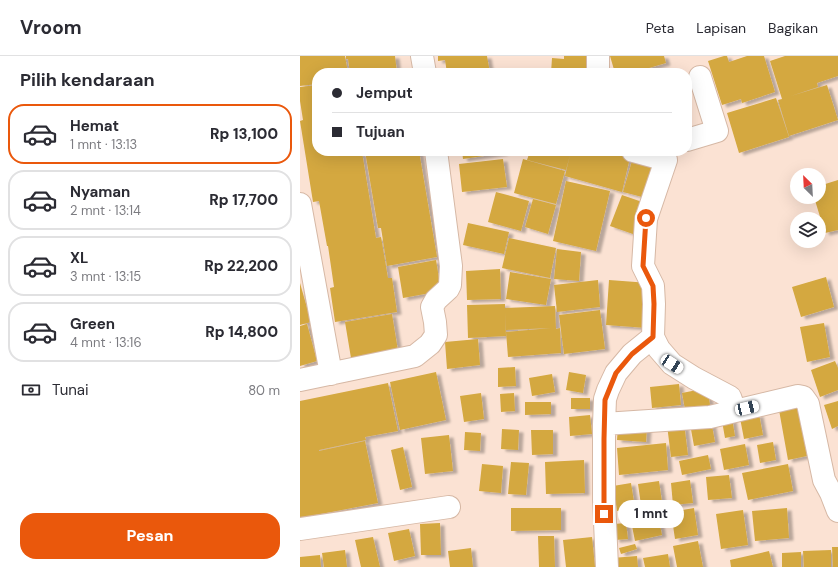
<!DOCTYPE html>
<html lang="id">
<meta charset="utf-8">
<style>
body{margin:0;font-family:"DM Sans",sans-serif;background:#f7f7f7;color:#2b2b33;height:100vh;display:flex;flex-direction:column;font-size:15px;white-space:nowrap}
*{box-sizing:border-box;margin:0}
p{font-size:13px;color:#7c7c81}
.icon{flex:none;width:22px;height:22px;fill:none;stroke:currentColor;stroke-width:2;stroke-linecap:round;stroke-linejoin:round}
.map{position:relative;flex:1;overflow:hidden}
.drawer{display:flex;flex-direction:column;background:#fff;width:300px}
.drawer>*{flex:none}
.banner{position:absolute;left:12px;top:12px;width:380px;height:88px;border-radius:16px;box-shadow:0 4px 16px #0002;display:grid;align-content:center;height:88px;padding:0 20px;background:#fff}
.needle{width:26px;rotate:336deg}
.buttons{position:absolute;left:490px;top:112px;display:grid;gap:8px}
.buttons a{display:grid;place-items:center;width:36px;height:36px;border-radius:50%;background:#fff;box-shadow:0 4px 16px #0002;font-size:20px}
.end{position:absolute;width:18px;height:18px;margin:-9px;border:5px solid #ea580c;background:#fff;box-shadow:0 0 0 2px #fff}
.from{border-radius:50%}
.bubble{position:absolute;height:28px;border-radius:14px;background:#fff;box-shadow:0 4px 16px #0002;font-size:13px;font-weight:800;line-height:28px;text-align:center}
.car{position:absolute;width:12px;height:24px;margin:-12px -6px;border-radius:5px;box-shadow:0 0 3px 1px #0007;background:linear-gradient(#fff 24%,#345 0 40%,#fff 0 76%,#345 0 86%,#fff 0)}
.banner b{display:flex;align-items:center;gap:14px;height:38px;font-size:15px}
.banner b+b{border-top:1px solid #e1e1e2}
.banner i{width:10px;height:10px;background:#2b2b33}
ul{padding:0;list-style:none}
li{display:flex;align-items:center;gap:12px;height:60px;margin:0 8px 6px;padding:0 12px;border:2px solid #e1e1e2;border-radius:16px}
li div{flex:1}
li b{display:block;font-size:15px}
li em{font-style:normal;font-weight:800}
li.selected{border-color:#ea580c}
li>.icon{width:36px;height:36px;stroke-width:1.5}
h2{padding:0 20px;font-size:18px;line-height:48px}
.pay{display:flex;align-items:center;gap:10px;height:44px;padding:0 20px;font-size:15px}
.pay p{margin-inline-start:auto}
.cta{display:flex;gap:8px;margin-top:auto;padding:8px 20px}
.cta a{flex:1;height:46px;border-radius:16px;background:#ea580c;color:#fff;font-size:16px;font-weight:800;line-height:46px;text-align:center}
header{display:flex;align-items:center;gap:24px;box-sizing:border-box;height:56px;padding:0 20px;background:#fff;border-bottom:1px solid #e1e1e2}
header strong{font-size:19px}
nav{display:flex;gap:22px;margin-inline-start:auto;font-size:14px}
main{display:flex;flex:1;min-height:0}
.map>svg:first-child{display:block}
.building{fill:#d4a83f;filter:url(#shadow)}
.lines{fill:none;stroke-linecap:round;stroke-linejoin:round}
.minor-casing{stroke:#d6b8a5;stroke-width:24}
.minor{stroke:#fff;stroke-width:22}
.route{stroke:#ea580c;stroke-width:5}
</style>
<header>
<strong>Vroom</strong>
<nav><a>Peta</a><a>Lapisan</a><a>Bagikan</a></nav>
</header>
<main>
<section class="drawer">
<h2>Pilih kendaraan</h2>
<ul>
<li class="selected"><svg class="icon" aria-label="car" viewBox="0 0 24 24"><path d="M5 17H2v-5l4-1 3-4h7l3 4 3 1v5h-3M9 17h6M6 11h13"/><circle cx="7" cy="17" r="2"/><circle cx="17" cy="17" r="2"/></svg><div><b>Hemat</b><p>1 mnt · 13:13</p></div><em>Rp 13,100</em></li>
<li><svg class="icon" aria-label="car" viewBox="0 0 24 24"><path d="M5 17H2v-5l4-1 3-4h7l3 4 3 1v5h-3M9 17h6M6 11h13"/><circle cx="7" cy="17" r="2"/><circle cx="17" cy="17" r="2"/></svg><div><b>Nyaman</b><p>2 mnt · 13:14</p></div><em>Rp 17,700</em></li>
<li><svg class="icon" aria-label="car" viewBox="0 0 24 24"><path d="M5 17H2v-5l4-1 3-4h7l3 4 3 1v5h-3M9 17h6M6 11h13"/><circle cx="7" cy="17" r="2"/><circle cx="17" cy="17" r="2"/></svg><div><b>XL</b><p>3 mnt · 13:15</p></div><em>Rp 22,200</em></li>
<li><svg class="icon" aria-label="car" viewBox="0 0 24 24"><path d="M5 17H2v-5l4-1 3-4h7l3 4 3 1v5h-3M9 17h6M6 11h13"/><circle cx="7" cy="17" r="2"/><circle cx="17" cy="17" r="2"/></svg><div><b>Green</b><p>4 mnt · 13:16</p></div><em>Rp 14,800</em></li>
</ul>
<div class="pay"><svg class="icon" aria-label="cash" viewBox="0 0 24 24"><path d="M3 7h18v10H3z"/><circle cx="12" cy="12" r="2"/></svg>Tunai<p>80 m</p></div>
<div class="cta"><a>Pesan</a></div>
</section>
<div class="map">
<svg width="538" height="511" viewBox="0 0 538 511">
<defs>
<filter id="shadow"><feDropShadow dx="4.5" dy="2.5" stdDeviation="1" flood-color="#0004"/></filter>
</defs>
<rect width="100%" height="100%" fill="#fbe2d3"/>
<!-- building -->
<path class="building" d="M0,0H45L48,17H17V28L0,30Z
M46,0H95L97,17H50L48,3H46Z
M138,0H187L190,17H147L145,4L138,5Z
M264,0H296V17H251L252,2L264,3Z
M310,0H364L366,7L332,17H315Z
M424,0H427L429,6L447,0H464L475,36L442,47L441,43L422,49L408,5Z
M485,0H538V20L517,27L518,31L491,40L527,29L538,64L489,80L478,44L482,43L470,5Z
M17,29V95H59V96L32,101L62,96L76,182L81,181L88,222H92L97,256L35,266L30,232L34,231L28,190H27L19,145L13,146L0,65L3,64L0,45V31Z
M476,42L489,81L439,97L427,57Z
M65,95H119L137,201L87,210L81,172H78Z
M162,95H203L204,97L163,103Z
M230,95H324L331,97L322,136L265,120L270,99L266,114L227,104Z
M334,98L360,105L350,143L323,136Z
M203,103L207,131L162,136L159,108Z
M223,103L265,115L256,148L214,137Z
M538,124V174L525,177L514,141H519V130Z
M266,125L310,135L296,195L253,185Z
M196,136L229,145L221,175L188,166Z
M322,139L345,147L333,178L310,170Z
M233,143L256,149L248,178L225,171Z
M168,167L209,176L204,198L163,189Z
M209,182L256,192L250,222L202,212Z
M257,193L281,196L279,225L254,223Z
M136,204L141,235L103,242L98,211Z
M200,213L201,243L167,244L166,215Z
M210,216L251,223L246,249L206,243Z
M526,221L534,251L501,261L492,231Z
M298,224L300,251L257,256L254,229Z
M309,224L349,227L347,272L306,269Z
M0,227L11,266L0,269Z
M205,248V252L255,250L256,273L260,272L261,297L208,301L206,276L251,272L206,274L205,256L206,280L168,282L167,249Z
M300,254L305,293L264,298L259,259Z
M92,258L99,301L52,308L45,266Z
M524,267L530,301L507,306L500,271Z
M7,268L17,305L0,310V270Z
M178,283L180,309L147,313L145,286Z
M535,305L538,312V334L520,341L511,314Z
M215,311L216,330L198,331V312Z
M136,316L146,364L100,374L90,326Z
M269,316L286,319L283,337L266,334Z
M252,318L255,336L232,340L229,322Z
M88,327L98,375L65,381L66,384L19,394V395L65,385L78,447L0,462V398L5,397L0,398V345Z
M379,328L381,349L352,352L350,331Z
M407,332L411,354L386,359L382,337Z
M181,337L184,363L164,366L160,340Z
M214,337L215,355L201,356L200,338Z
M271,342H290V353H271Z
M538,345V370L532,373L524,349Z
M225,346H251V358L225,359Z
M498,351L507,400L488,404L479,354Z
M459,358L463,379L444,383L440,362Z
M290,359L292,378L270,380L269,361Z
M432,362L435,380L425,382L422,365Z
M411,364L415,386L394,390L390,368Z
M384,367L388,399L371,401L367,369Z
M318,370L347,372L346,386L317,384Z
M202,373L219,374L218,394L201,393Z
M231,374H253V398L232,399Z
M165,376L181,377L180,395L164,394Z
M149,379L153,415L125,418L121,382Z
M473,386L476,404L460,407L457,389Z
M366,387L368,414L319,419L317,392Z
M445,388L449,409L424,414L420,393Z
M103,391L112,431L100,434L91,394Z
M408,399L411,413L382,419L379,405Z
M284,404L285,437L246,438L245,406Z
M211,406L229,407L226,439L208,438Z
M182,408L203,410L201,437L179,435Z
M488,408L493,435L448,444L442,417Z
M429,419L432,442L408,444L406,421Z
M390,424L393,447L373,449L371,427Z
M359,425L363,453L342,456L338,428Z
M331,427L335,452L317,455L313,430Z
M211,452H261V474L211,475Z
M394,452L398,479L375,483L371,456Z
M487,452L489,482L455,485L452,455Z
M443,454L448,489L421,493L416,458Z
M358,459L362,479L335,485L331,465Z
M140,467L141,499H121L120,468Z
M326,467L328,483L315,484L314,468Z
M109,473L115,500L94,505L88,477Z
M238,480H254L255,511H239Z
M73,481L80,511H61L55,484Z
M292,481L295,511H266L263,484Z
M398,485L403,511H377L373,490Z
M335,488L337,493L321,498L319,492Z
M532,491H538V511H533Z
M171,492L173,511H150L148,495Z
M45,494L47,511H24L22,497Z
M531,494V511H504L503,495Z
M469,495L473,511H431L430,504Z
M501,496V511H482V497Z
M368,498L370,511H345L343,502Z
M20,499L21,511H0V501Z
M337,500L338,511H312V502Z"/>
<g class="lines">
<!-- minor casing -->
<g class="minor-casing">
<path id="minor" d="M122,0L125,17
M298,17V0
M387,84L417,75L400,21
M333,95L366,104L346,163L343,210L353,230L354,248L353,281L359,293L372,308L394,322L430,341L435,355
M0,148L31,318
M0,324L115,300L130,288L136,279L135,266L132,251L136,244L148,233L150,229L151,210L136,95
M304,368L410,361L498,340L503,341L508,348L524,424L531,437L538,455
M0,473L149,451
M307,511L304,443V368L305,343L308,334L316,317L332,298L353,281"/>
</g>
<!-- minor -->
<use href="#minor" class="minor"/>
</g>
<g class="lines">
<!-- route -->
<path class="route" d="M304,458V383L305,344L316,317L332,298L353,281L354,248L353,230L343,210L346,162"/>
</g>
</svg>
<div class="buttons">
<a><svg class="needle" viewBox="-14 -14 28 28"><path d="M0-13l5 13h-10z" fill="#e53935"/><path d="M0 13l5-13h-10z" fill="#7c7c81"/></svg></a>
<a><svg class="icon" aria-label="layers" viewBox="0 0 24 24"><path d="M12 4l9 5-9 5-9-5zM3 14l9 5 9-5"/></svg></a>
</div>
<i class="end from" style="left:346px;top:162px"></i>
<i class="end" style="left:304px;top:458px"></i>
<div class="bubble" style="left:318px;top:444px;width:66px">1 mnt</div>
<i class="car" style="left:372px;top:308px;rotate:123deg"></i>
<i class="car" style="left:447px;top:352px;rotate:77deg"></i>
<div class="banner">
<b><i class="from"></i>Jemput</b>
<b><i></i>Tujuan</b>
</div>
</div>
</main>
